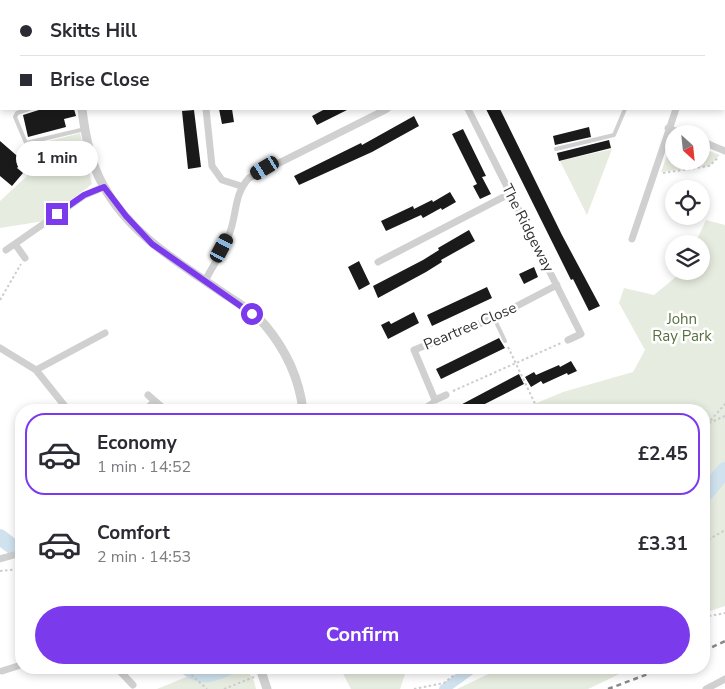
<!DOCTYPE html>
<meta charset="utf-8">
<style>
body{margin:0;font-family:"Nunito Sans",sans-serif;background:#f7f7f7;color:#2b2b33;height:100vh;display:flex;flex-direction:column;font-size:19px;white-space:nowrap}
*{box-sizing:border-box;margin:0}
p{font-size:16px;color:#7c7c81}
.icon{flex:none;width:28px;height:28px;fill:none;stroke:currentColor;stroke-width:2;stroke-linecap:round;stroke-linejoin:round}
.map{position:relative;flex:1;overflow:hidden}
.details{position:absolute;left:15px;top:404px;width:695px;height:270px;display:flex;flex-direction:column;background:#fff;border-radius:20px;box-shadow:0 2px 8px #0003}
.details>*{flex:none}
.banner{position:absolute;left:0px;top:0px;width:725px;height:110px;box-shadow:0 2px 8px #0003;display:grid;align-content:center;height:110px;padding:0 20px;background:#fff}
.needle{width:32px;rotate:153deg}
.tools{position:absolute;left:665px;top:125px;display:grid;gap:10px}
.tools a{display:grid;place-items:center;width:45px;height:45px;border-radius:50%;background:#fff;box-shadow:0 2px 8px #0003;font-size:25px}
.end{position:absolute;width:22px;height:22px;margin:-11px;border:6px solid #7c3aed;background:#fff;box-shadow:0 0 0 2px #fff}
.from{border-radius:50%}
.bubble{position:absolute;height:35px;border-radius:18px;background:#fff;box-shadow:0 2px 8px #0003;font-size:16px;font-weight:700;line-height:35px;text-align:center}
.car{position:absolute;width:15px;height:30px;margin:-15px -8px;border-radius:6px;box-shadow:0 0 4px 1px #0007;background:linear-gradient(#222 24%,#8ab4d8 0 40%,#222 0 76%,#8ab4d8 0 86%,#222 0)}
.banner b{display:flex;align-items:center;gap:18px;height:48px;font-size:19px}
.banner b+b{border-top:1px solid #e1e1e2}
.banner i{width:12px;height:12px;background:#2b2b33}
ul{padding:9px 0 0;list-style:none}
li{display:flex;align-items:center;gap:15px;height:82px;margin:0 10px 8px;padding:0 10px;border:2px solid transparent;border-radius:20px}
li div{flex:1}
li b{display:block;font-size:19px}
li em{font-style:normal;font-weight:700}
li.current{border-color:#7c3aed}
li>.icon{width:45px;height:45px;stroke-width:1.5}
.cta{display:flex;gap:10px;margin-top:auto;padding:10px 20px}
.cta a{flex:1;height:58px;border-radius:30px;background:#7c3aed;color:#fff;font-size:20px;font-weight:700;line-height:58px;text-align:center}
.map>svg:first-child{display:block}
.green{fill:#e6ecdf}
.lines{fill:none;stroke-linecap:round;stroke-linejoin:round}
.canal{stroke:#cfe2ee;stroke-width:10}
.river{stroke:#cfe2ee;stroke-width:16}
.building{fill:#1a1a1a}
.path{stroke:#cdcdcd;stroke-width:2;stroke-dasharray:2.5 2.5;stroke-linecap:butt}
.service{stroke:#d0d0d0;stroke-width:4}
.minor{stroke:#d0d0d0;stroke-width:7}
.tertiary{stroke:#d0d0d0;stroke-width:9}
.rail{stroke:#888;stroke-width:2.5;stroke-dasharray:5 4;stroke-linecap:butt}
.route{stroke:#7c3aed;stroke-width:6}
.labels{text-anchor:middle;stroke-width:5;stroke-linejoin:round;paint-order:stroke}
.street-label{font-size:15px;fill:#333;stroke:#fff}
.park-label{font-size:15px;fill:#56703f;stroke:#fff}
</style>
<div class="map">
<svg width="725" height="689" viewBox="0 0 725 689">
<rect width="100%" height="100%" fill="#fff"/>
<!-- green -->
<path class="green" d="M80,133L92,184L44,221L0,228V201L27,176L23,148Z
M674,142V161H701V148L720,155L709,166L661,172L671,144Z
M612,149L587,215L560,161Z
M706,220L725,225V606L704,613V410H520L563,392L633,372L645,350L619,303L624,288L654,295L683,271H701V244H695Z
M242,668H246L254,681L256,689H157L196,673L214,680Z
M340,668H407L400,689H351Z
M501,668H632L588,689H457Z"/>
<g class="lines">
<!-- canal -->
<path class="canal" d="M444,689L473,668"/>
<!-- river -->
<path class="river" d="M704,495L725,470
M0,537L21,553
M188,668C202,679 212,674 227,668"/>
</g>
<!-- building -->
<path class="building" d="M42,109H74L76,116L64,119L66,127L28,137L23,115Z
M219,109H232L234,122L222,124Z
M325,109H349L317,125L312,116Z
M486,109H500L562,235L600,306L589,311L573,279L571,280Z
M194,110L201,167L188,169L182,111Z
M414,116L419,126L372,152L299,185L294,176L361,143L362,145Z
M589,127L591,137L555,145L553,136Z
M463,129L486,176L482,177L491,194L480,199L473,186L477,184L452,134Z
M609,140L611,148L559,161L557,153Z
M0,141L23,161L17,168L23,173L12,186L0,176Z
M450,192L456,202L442,210L441,208L423,218L421,215L386,231L381,221L413,206L414,209L432,200L433,202Z
M469,230L475,241L441,260L442,262L426,272L378,298L373,286L423,260L439,250L438,248Z
M359,261L370,284L359,290L348,267Z
M534,267L538,277L524,284L519,274Z
M487,287L492,298L432,326L427,315Z
M414,312L419,323L388,339L381,325L389,321L391,324Z
M499,338L505,348L441,379L436,369Z
M571,361L577,371L568,375L567,373L543,384L541,381L531,387L525,377L534,372L536,375L559,365L560,367Z
M519,374L524,384L473,410H451Z"/>
<g class="lines">
<!-- path -->
<path class="path" d="M724,50L725,52
M663,173L709,166L719,157
M0,300L21,264
M508,347L538,410
M453,391L561,343
M709,423L725,416
M704,428L725,404
M704,434L706,427
M704,542L725,530
M0,571L21,569
M704,617L725,613
M184,668L207,689
M224,689L254,677
M414,689L444,683L463,668"/>
<!-- service -->
<path class="service" d="M29,109L17,113L15,117L26,143L85,129
M556,149L614,135L625,109
M494,318L505,341
M420,410L435,400"/>
<!-- minor -->
<path class="minor" d="M243,0V1
M533,0L534,1
M368,1L371,0
M629,1L630,0
M724,18L725,16
M0,51L1,54
M206,109L212,166L222,180L241,186
M468,109L581,334L568,340
M668,128L683,134
M701,141L725,151
M632,239L676,109
M15,244L25,258
M6,250L85,195L104,187
M378,262L511,193
M205,281C213,265 225,249 230,232C237,213 234,194 249,178L387,109
M0,348L36,370L68,410
M36,370L105,333
M148,395L163,408
M446,395L435,400L414,350L494,318L557,285
M145,410L155,401
M0,559L21,553
M117,668L133,685
M2,671L21,665
M706,689L725,679"/>
<!-- tertiary -->
<path class="tertiary" d="M48,0V1
M82,109C85,135 90,162 103,185C129,233 176,261 220,291C235,301 253,311 265,325C286,350 299,378 303,410
M260,668L267,689"/>
<!-- rail -->
<path class="rail" d="M704,651L725,641
M608,689L664,668"/>
</g>
<g class="lines">
<!-- route -->
<path class="route" d="M57,214L84,195L104,187L126,216L152,244L252,314"/>
</g>
<g class="labels">
<!-- street labels -->
<g class="street-label">
<text transform="translate(528 228) rotate(63)" y="5">The Ridgeway</text>
<text transform="translate(470 326) rotate(-23)" y="5">Peartree Close</text>
</g>
<!-- park labels -->
<g class="park-label">
<text x="682" y="324">John<tspan x="682" dy="17">Ray Park</tspan></text>
</g>
</g>
</svg>
<div class="tools">
<a><svg class="needle" viewBox="-14 -14 28 28"><path d="M0-13l5 13h-10z" fill="#e53935"/><path d="M0 13l5-13h-10z" fill="#7c7c81"/></svg></a>
<a><svg class="icon" aria-label="locate" viewBox="0 0 24 24"><circle cx="12" cy="12" r="6"/><path d="M12 2v4M12 18v4M2 12h4M18 12h4"/></svg></a>
<a><svg class="icon" aria-label="layers" viewBox="0 0 24 24"><path d="M12 4l9 5-9 5-9-5zM3 14l9 5 9-5"/></svg></a>
</div>
<i class="end from" style="left:252px;top:314px"></i>
<i class="end" style="left:57px;top:214px"></i>
<div class="bubble" style="left:16px;top:141px;width:82px">1 min</div>
<i class="car" style="left:265px;top:168px;rotate:239deg"></i>
<i class="car" style="left:222px;top:248px;rotate:28deg"></i>
<div class="banner">
<b><i class="from"></i>Skitts Hill</b>
<b><i></i>Brise Close</b>
</div>
<section class="details">
<ul>
<li class="current"><svg class="icon" aria-label="car" viewBox="0 0 24 24"><path d="M5 17H2v-5l4-1 3-4h7l3 4 3 1v5h-3M9 17h6M6 11h13"/><circle cx="7" cy="17" r="2"/><circle cx="17" cy="17" r="2"/></svg><div><b>Economy</b><p>1 min · 14:52</p></div><em>£2.45</em></li>
<li><svg class="icon" aria-label="car" viewBox="0 0 24 24"><path d="M5 17H2v-5l4-1 3-4h7l3 4 3 1v5h-3M9 17h6M6 11h13"/><circle cx="7" cy="17" r="2"/><circle cx="17" cy="17" r="2"/></svg><div><b>Comfort</b><p>2 min · 14:53</p></div><em>£3.31</em></li>
</ul>
<div class="cta"><a>Confirm</a></div>
</section>
</div>
